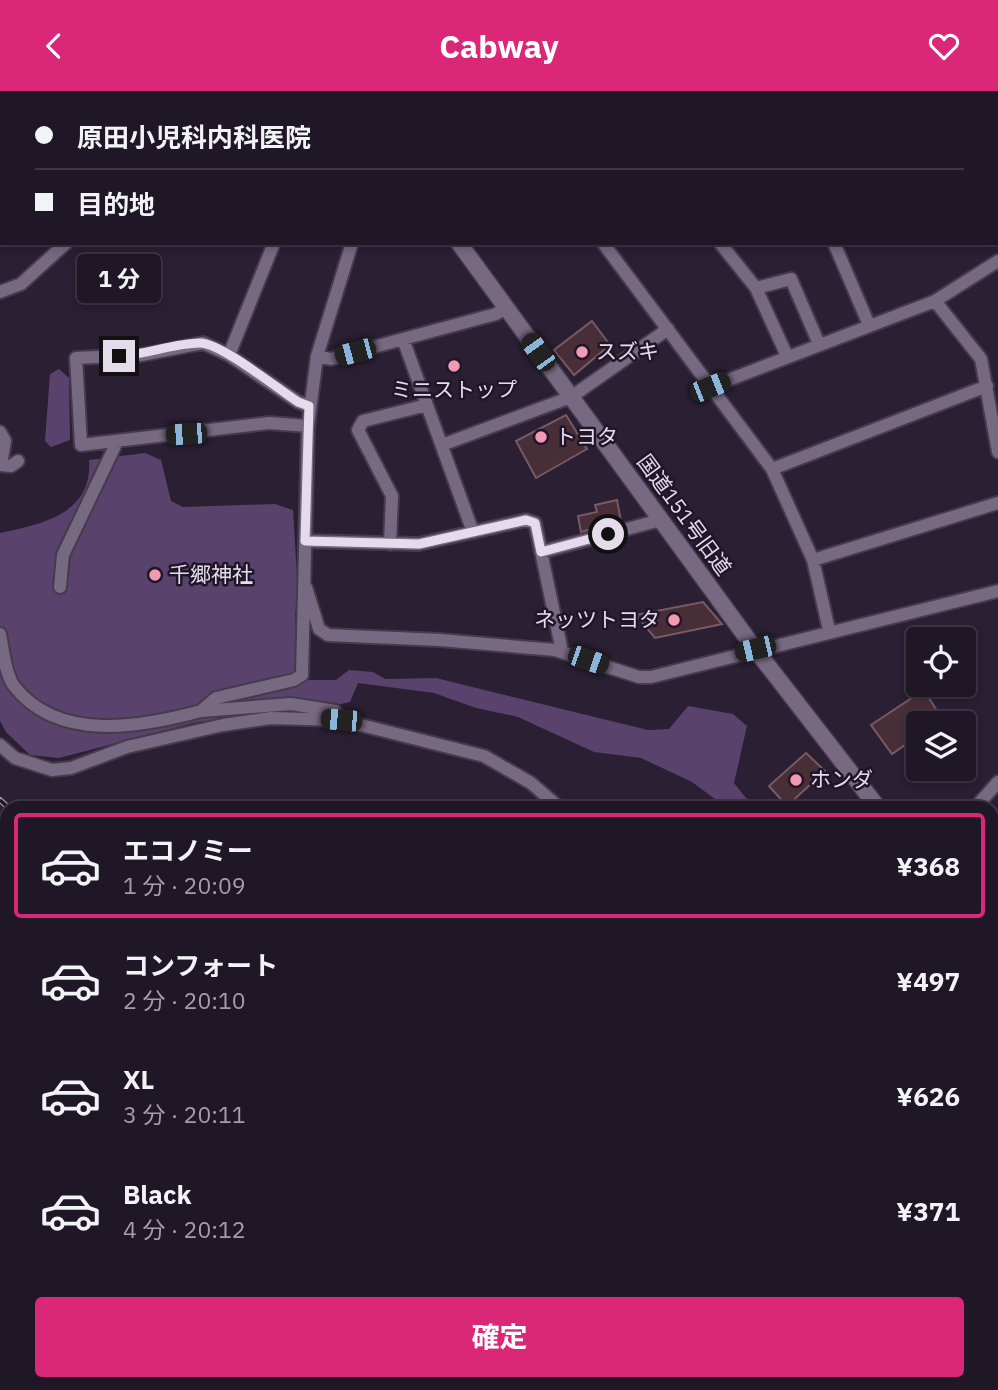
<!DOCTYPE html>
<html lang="ja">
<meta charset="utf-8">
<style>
body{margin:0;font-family:"IBM Plex Sans","Noto Sans JP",sans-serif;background:#2d2432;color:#f1f3f6;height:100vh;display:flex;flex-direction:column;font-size:26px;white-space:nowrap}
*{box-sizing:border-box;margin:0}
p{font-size:23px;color:#a29fa7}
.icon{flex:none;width:38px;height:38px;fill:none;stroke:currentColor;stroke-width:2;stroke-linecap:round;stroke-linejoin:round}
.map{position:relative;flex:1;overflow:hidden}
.sheet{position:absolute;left:0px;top:710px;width:999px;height:590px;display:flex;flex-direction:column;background:#201726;border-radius:21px 21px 0 0;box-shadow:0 4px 10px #0003,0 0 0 2px #3d3643}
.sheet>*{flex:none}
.guide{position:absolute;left:0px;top:0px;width:999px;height:154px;box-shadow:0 4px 10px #0003,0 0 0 2px #3d3643;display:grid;align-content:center;height:154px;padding:0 35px;background:#201726}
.fabs{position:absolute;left:906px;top:536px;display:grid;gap:14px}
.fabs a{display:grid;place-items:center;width:70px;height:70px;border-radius:7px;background:#201726;box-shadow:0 4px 10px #0003,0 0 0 2px #3d3643;font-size:35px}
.end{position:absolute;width:32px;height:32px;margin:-16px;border:9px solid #e4dcea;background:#111;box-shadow:0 0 0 4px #111}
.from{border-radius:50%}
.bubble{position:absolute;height:49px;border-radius:7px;background:#201726;box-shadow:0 4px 10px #0003,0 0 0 2px #3d3643;font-size:23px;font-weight:700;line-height:49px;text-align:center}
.car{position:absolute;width:21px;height:42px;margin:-21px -10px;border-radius:9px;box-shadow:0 0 5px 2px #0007;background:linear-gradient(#222 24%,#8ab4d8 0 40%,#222 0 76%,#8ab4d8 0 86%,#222 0)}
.guide b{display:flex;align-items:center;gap:24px;height:66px;font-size:26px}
.guide b+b{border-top:2px solid #3d3643}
.guide i{width:18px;height:18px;background:#f1f3f6}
ul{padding:12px 0 0;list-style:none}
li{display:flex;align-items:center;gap:21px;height:105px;margin:0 14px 10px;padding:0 21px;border:4px solid transparent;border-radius:7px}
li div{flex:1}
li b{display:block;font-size:26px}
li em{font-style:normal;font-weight:700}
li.selected{border-color:#db2777}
li>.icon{width:63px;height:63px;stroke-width:1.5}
.action{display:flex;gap:14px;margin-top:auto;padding:14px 35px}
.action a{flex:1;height:80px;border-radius:7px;background:#db2777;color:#fff;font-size:28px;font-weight:700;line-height:80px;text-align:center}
header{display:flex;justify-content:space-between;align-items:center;height:91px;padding:0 35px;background:#db2777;color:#fff;font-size:32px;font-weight:700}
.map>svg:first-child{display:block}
.green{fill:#59426b}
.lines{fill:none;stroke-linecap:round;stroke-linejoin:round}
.stream{stroke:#134871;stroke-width:3.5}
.river{stroke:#134871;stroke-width:23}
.building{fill:#472e37;stroke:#775a64;stroke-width:2}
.minor-casing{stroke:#453b4d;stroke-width:16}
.tertiary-casing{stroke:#453b4d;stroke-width:19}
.minor{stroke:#776982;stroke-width:12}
.tertiary{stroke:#776982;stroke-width:16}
.rail-casing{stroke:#9c93a3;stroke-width:6}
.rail{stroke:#211529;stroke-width:3.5;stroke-dasharray:10;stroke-linecap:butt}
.route{stroke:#e4dcea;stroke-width:9}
.poi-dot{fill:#f19ab2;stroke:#211529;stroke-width:2.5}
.labels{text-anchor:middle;stroke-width:5;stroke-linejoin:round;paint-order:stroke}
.poi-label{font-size:21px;fill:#e4dcea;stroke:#211529;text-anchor:start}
.street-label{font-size:21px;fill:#e4dcea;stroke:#211529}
</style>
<header><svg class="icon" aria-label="back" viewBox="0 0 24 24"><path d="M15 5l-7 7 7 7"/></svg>Cabway<svg class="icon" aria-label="heart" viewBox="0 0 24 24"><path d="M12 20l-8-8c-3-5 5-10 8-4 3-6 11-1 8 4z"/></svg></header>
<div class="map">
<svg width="998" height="1299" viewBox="0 0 998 1299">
<rect width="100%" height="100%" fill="#2a1f33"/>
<!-- green -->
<path class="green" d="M59,278L69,287L70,349L51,356L45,350L50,283Z
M145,362L161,369L171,410L183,416L275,413L293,419L298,502L295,524L297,579L309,589H336L349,579L373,581L385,588L436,587L648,639L669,638L688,615L733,623L747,635L734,692L746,707L774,717H727L692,691L641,667L594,661L518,626L476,617L434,602L358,592L350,611L337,614L312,611L304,622L197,631L59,667L30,664L6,641L0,630V442C42,433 93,423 89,369Z
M78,1293H173L171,1299H77Z"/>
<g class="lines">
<!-- stream -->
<path class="stream" d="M252,718L276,713L325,718
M0,878L7,871
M992,1067L998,1069"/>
<!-- river -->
<path class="river" d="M18,2L19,0
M0,33L2,30"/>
</g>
<!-- building -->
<path class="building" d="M592,230L610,254L574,284L554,259Z
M566,324L587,358L536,387L516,350Z
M617,409L621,430L581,441L578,425L597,421L595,414Z
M703,511L722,533L655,547L636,524Z
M924,599L942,628L937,632H919V644L892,663L871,634Z
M806,662L825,680L787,715L769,695Z"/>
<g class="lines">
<!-- minor casing -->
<g class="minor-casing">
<path id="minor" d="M487,0L489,2
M596,0L598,2
M710,0L712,2
M822,0L824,2
M932,0L933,2
M167,2L168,0
M296,2L298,0
M603,152L772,378L813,469L829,539
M720,152L756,197L787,265
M834,152L869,234
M756,197L791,188L819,253
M0,201L21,193L66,152
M935,210L981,268L998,361
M403,248L496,223L506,216
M229,264L274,152
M317,265L331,268L403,248L473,441
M710,296L935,210L998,170
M309,315L298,311L229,264L203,252L141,264L76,267L81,354L269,332L308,335L317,265L352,152
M308,335L302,584L294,589L216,607L201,620L291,613L335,620L341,628
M0,341L5,350L1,374L11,375L18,370
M442,354L571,306L668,238
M772,378L987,295
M305,450L419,453L526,429L535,432L562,560
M390,453L392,405L358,339L363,330L427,314
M541,461L653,431L660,426
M813,469L998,412
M60,496L63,464L117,351
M306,496L319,538L328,544L440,549L555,559L639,586H651L998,500
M0,543C3,558 5,583 14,595C58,652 142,636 201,620
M0,654L15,667L52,679L71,677L127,656L223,634L271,627L341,629L484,665L531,692L561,718
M974,718L998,691
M992,986L998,993
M992,1163L998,1168
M992,1238L998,1230
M843,1293L850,1299
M574,1299L577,1293
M945,1299L950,1293"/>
</g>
<!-- tertiary casing -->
<g class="tertiary-casing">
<path id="tertiary" d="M347,0L348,2
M459,152L755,558L879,718
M992,864L998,872"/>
</g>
<!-- minor -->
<use href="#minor" class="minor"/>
<!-- tertiary -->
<use href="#tertiary" class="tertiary"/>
<!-- rail casing -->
<g class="rail-casing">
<path id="rail" d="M0,709L10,718
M812,1293L819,1299"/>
</g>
<!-- rail -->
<use href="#rail" class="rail"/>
</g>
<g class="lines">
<!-- route -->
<path class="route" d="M119,265C147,264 173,252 200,252C221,252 278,298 298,311L309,315L305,450L419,453L526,429L535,432L541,461L608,443"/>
</g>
<!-- markers -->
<g class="poi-dot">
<circle cx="582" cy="261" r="7"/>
<circle cx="454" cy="275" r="7"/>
<circle cx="541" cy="346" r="7"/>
<circle cx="155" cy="484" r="7"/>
<circle cx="674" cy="529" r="7"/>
<circle cx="796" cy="689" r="7"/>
</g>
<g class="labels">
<!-- poi labels -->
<g class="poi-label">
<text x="596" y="268">スズキ</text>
<text x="454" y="306" text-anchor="middle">ミニストップ</text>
<text x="555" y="353">トヨタ</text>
<text x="169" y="491">千郷神社</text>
<text x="660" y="536" text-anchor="end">ネッツトヨタ</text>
<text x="810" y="696">ホンダ</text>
</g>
<!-- street labels -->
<g class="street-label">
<text transform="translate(684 424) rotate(54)" y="7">国道151号旧道</text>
</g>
</g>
</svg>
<div class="fabs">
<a><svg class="icon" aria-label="locate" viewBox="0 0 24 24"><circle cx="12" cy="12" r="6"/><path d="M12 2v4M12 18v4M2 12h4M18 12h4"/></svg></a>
<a><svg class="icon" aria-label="layers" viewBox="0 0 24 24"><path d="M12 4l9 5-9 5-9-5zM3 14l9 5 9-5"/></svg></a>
</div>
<i class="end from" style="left:608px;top:443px"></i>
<i class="end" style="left:119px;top:265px"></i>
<div class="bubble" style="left:77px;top:163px;width:84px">1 分</div>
<i class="car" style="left:355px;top:261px;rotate:255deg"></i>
<i class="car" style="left:538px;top:261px;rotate:324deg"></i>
<i class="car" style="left:710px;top:296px;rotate:68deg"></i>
<i class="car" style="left:186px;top:343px;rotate:266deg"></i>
<i class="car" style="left:755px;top:558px;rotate:257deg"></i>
<i class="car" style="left:588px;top:569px;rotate:109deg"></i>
<i class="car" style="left:341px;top:629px;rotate:275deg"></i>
<div class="guide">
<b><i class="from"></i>原田小児科内科医院</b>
<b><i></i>目的地</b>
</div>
<section class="sheet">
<ul>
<li class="selected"><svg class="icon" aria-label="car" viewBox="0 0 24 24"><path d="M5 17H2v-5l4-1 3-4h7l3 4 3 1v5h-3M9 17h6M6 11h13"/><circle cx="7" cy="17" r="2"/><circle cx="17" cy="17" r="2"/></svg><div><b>エコノミー</b><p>1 分 · 20:09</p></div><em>¥368</em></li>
<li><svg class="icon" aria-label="car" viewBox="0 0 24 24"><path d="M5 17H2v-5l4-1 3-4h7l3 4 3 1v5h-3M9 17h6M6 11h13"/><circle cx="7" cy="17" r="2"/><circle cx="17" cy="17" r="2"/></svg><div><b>コンフォート</b><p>2 分 · 20:10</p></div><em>¥497</em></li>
<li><svg class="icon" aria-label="car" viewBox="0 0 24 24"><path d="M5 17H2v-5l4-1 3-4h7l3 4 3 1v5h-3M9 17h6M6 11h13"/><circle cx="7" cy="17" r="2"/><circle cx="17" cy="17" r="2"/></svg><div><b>XL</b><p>3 分 · 20:11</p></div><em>¥626</em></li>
<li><svg class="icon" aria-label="car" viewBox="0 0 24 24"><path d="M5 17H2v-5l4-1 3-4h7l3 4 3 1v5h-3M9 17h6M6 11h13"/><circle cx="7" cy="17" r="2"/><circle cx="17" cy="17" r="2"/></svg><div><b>Black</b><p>4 分 · 20:12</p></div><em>¥371</em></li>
</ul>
<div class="action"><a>確定</a></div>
</section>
</div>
